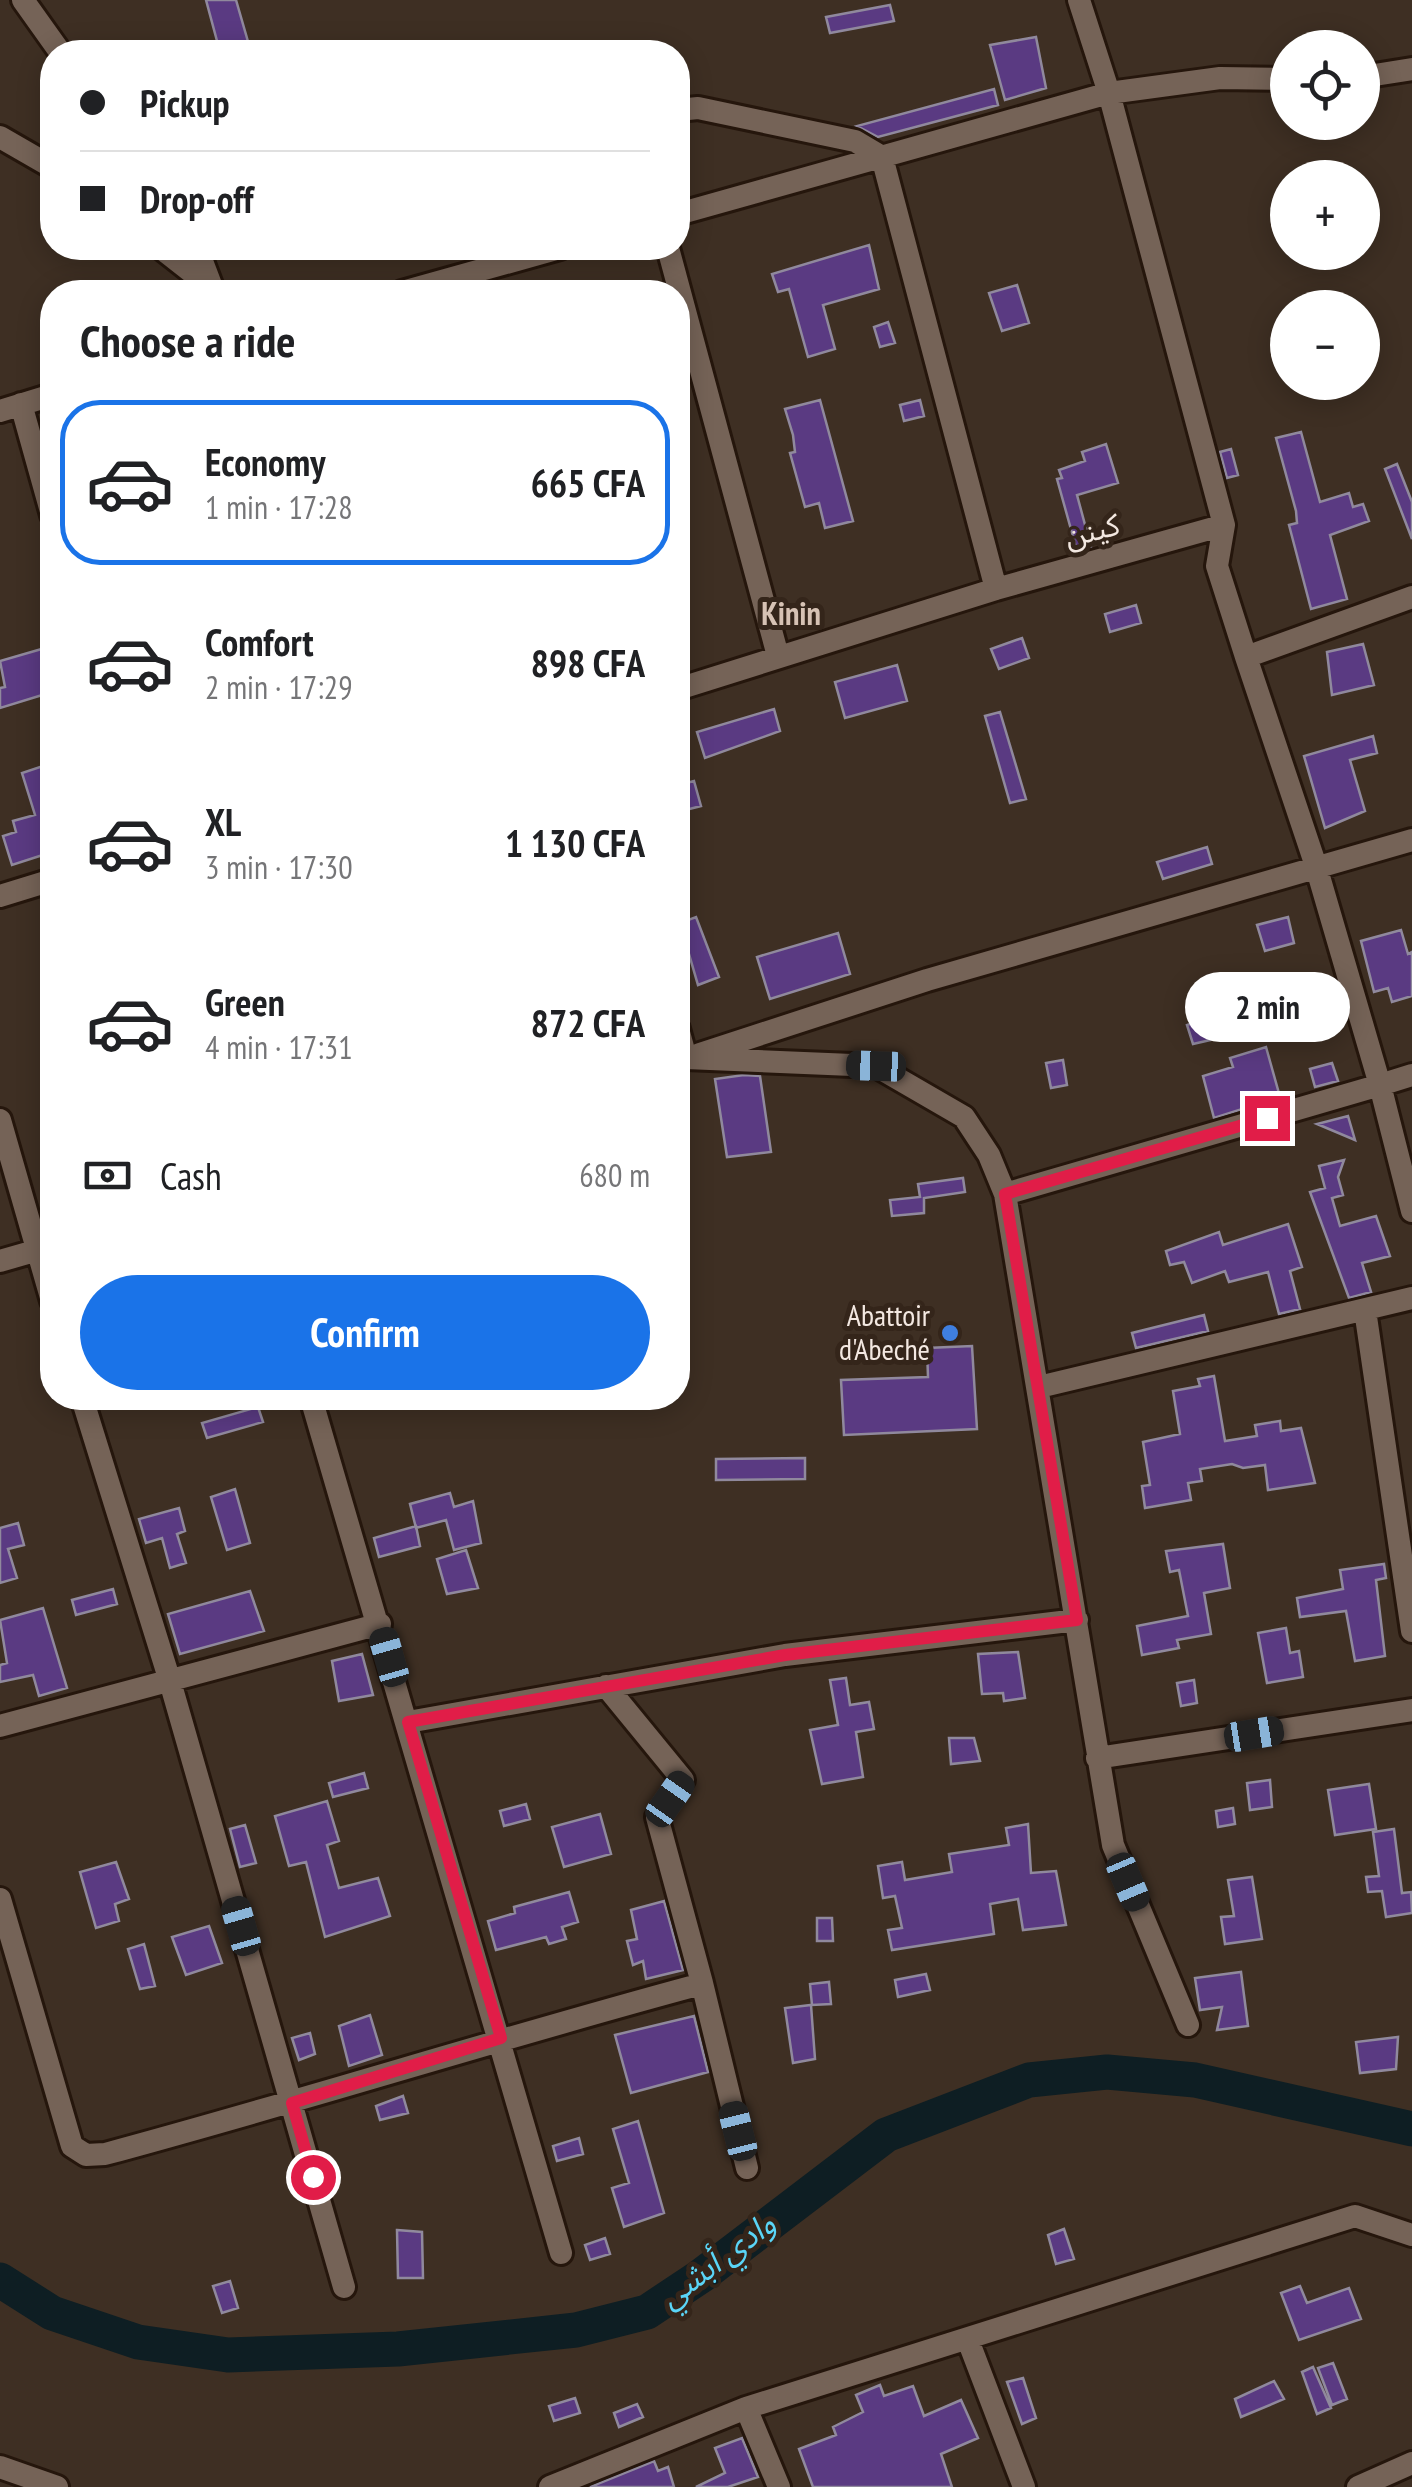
<!DOCTYPE html>
<meta charset="utf-8">
<style>
body{margin:0;font-family:"PT Sans Narrow","Noto Sans Arabic",sans-serif;background:#f2f2f2;color:#202124;height:100vh;display:flex;flex-direction:column;font-size:38px;white-space:nowrap}
*{box-sizing:border-box;margin:0}
p{font-size:32px;color:#757577}
.icon{flex:none;width:55px;height:55px;fill:none;stroke:currentColor;stroke-width:2;stroke-linecap:round;stroke-linejoin:round}
.map{position:relative;flex:1;overflow:hidden}
.sheet{position:absolute;left:40px;top:280px;width:650px;height:1130px;display:flex;flex-direction:column;background:#fff;border-radius:40px;box-shadow:0 5px 25px #0003}
.sheet>*{flex:none}
.top-card{position:absolute;left:40px;top:40px;width:650px;height:220px;border-radius:40px;box-shadow:0 5px 25px #0003;display:grid;align-content:center;height:220px;padding:0 40px;background:#fff}
.fabs{position:absolute;left:1270px;top:30px;display:grid;gap:20px}
.fabs a{display:grid;place-items:center;width:110px;height:110px;border-radius:50%;background:#fff;box-shadow:0 5px 25px #0003;font-size:50px}
.end{position:absolute;width:45px;height:45px;margin:-22px;border:12px solid #e11d48;background:#fff;box-shadow:0 0 0 5px #fff}
.from{border-radius:50%}
.bubble{position:absolute;height:70px;border-radius:35px;background:#fff;box-shadow:0 5px 25px #0003;font-size:32px;font-weight:700;line-height:70px;text-align:center}
.car{position:absolute;width:30px;height:60px;margin:-30px -15px;border-radius:12px;box-shadow:0 0 8px 2px #0007;background:linear-gradient(#222 24%,#8ab4d8 0 40%,#222 0 76%,#8ab4d8 0 86%,#222 0)}
.top-card b{display:flex;align-items:center;gap:35px;height:95px;font-size:38px}
.top-card b+b{border-top:2px solid #e0e0e0}
.top-card i{width:25px;height:25px;background:#202124}
ul{padding:0;list-style:none}
li{display:flex;align-items:center;gap:30px;height:165px;margin:0 20px 15px;padding:0 20px;border:5px solid transparent;border-radius:40px}
li div{flex:1}
li b{display:block;font-size:38px}
li em{font-style:normal;font-weight:700}
li.selected{border-color:#1a73e8}
li>.icon{width:90px;height:90px;stroke-width:1.5}
h2{padding:0 40px;font-size:45px;line-height:120px}
.pay{display:flex;align-items:center;gap:25px;height:110px;padding:0 40px;font-size:38px}
.pay p{margin-inline-start:auto}
.primary-button{display:flex;gap:20px;margin-top:auto;padding:20px 40px}
.primary-button a{flex:1;height:115px;border-radius:60px;background:#1a73e8;color:#fff;font-size:40px;font-weight:700;line-height:115px;text-align:center}
.map>svg:first-child{display:block}
.lines{fill:none;stroke-linecap:round;stroke-linejoin:round}
.river{stroke:#0e1e23;stroke-width:35}
.building{fill:#5a3a82;stroke:#90899d;stroke-width:2.5}
.street-casing{stroke:#25160c;stroke-width:28}
.street{stroke:#756357;stroke-width:22}
.route{stroke:#e11d48;stroke-width:12}
.shop-dot{fill:#3f7fe0;stroke:#34251a;stroke-width:4}
.labels{text-anchor:middle;stroke-width:10;stroke-linejoin:round;paint-order:stroke}
.street-label{font-size:30px;fill:#f3e8e1;stroke:#34251a}
.poi-label{font-size:30px;fill:#f3e8e1;stroke:#34251a;text-anchor:end}
.neighbourhood-label{font-size:32px;font-weight:bold;fill:#d6c2b4;stroke:#34251a}
.water-label{font-size:32px;font-style:italic;fill:#5ad5f7;stroke:#34251a}
</style>
<div class="map">
<svg width="1412" height="2487" viewBox="0 0 1412 2487">
<rect width="100%" height="100%" fill="#3e2f23"/>
<g class="lines">
<!-- river -->
<path class="river" d="M0,2280L52,2313L138,2342L228,2355L398,2349L576,2330L647,2312L701,2276L886,2135L1029,2080L1107,2072L1195,2080L1412,2129"/>
</g>
<!-- building -->
<path class="building" d="M206,0H236L251,52H220Z
M890,5L894,21L830,33L826,17Z
M1036,37L1046,88L1005,100L990,45Z
M994,89L998,105L878,137L857,126Z
M869,245L879,289L823,305L835,349L808,357L789,289L778,292L772,274Z
M1017,285L1029,323L1002,331L989,293Z
M888,322L895,343L880,347L874,327Z
M820,400L853,521L825,528L819,503L805,507L790,453L795,452L793,435L785,409Z
M920,400L924,416L904,421L900,405Z
M1301,432L1320,502L1349,493L1353,507L1363,504L1369,521L1330,535L1347,599L1311,609L1289,525L1297,523L1296,511L1276,438Z
M1106,444L1118,483L1077,495L1091,547L1077,551L1057,479L1062,478L1059,470L1085,461L1082,452Z
M1231,449L1238,475L1227,478L1220,452Z
M1397,464L1412,502V539L1385,469Z
M1136,605L1141,623L1110,632L1105,614Z
M1022,638L1029,658L999,669L991,649Z
M1363,644L1374,685L1332,695L1327,652Z
M52,646V692L0,708V688L5,687L0,661Z
M897,665L907,701L845,718L835,682Z
M774,709L780,731L705,758L697,732Z
M1000,712L1026,799L1010,803L985,716Z
M1373,736L1377,753L1350,760L1365,811L1325,828L1304,756Z
M52,763V852L12,865L3,836L16,832L13,821L35,815L22,773Z
M694,781L701,806L678,812V785Z
M1207,847L1212,864L1163,879L1157,862Z
M696,917L719,977L698,985L680,923Z
M1288,917L1294,943L1265,951L1257,925Z
M1401,930L1408,954L1412,952V996L1392,1002L1388,988L1374,992L1361,941Z
M838,933L850,974L770,999L757,957Z
M1225,1012L1232,1035L1193,1044L1187,1025Z
M1266,1047L1280,1097L1214,1118L1203,1076L1233,1067L1230,1058Z
M1063,1060L1067,1085L1051,1088L1046,1063Z
M1332,1063L1338,1081L1315,1087L1310,1069Z
M744,1075L760,1076L771,1152L727,1157L715,1079Z
M1348,1116L1355,1140L1317,1124Z
M1344,1160L1338,1177L1343,1195L1332,1198L1340,1226L1376,1216L1390,1256L1362,1263L1371,1292L1349,1298L1310,1192L1325,1188L1319,1166Z
M963,1178L965,1192L924,1198V1213L892,1216L890,1200L920,1197L918,1184Z
M1288,1224L1302,1267L1290,1271L1300,1309L1279,1314L1268,1272L1229,1282L1225,1271L1192,1283L1184,1262L1170,1265L1166,1251L1219,1232L1223,1245Z
M1204,1315L1208,1331L1136,1348L1132,1333Z
M972,1346L977,1429L844,1435L841,1380L928,1377L927,1348Z
M1214,1376L1225,1441L1257,1436L1255,1425L1280,1421L1281,1431L1301,1428L1315,1483L1268,1490L1265,1465L1243,1468L1232,1464L1200,1469L1202,1481L1188,1483L1191,1500L1145,1508L1142,1486L1150,1485L1143,1442L1180,1434L1173,1391L1200,1386L1198,1379Z
M258,1407L263,1422L207,1438L202,1423Z
M805,1458V1479L716,1480V1459Z
M235,1489L250,1543L227,1550L211,1497Z
M450,1493L454,1507L473,1501L481,1543L454,1550L446,1520L416,1528L410,1504Z
M179,1508L185,1531L177,1534L186,1563L170,1568L162,1538L146,1543L139,1519Z
M18,1523L24,1545L8,1549L17,1578L0,1583V1528Z
M416,1526L420,1546L379,1557L374,1538Z
M1223,1544L1230,1588L1204,1593L1211,1634L1177,1640L1179,1648L1142,1655L1137,1626L1188,1616L1179,1570L1170,1572L1166,1551Z
M466,1550L478,1588L447,1594L437,1559Z
M1384,1564L1386,1578L1376,1580L1385,1656L1355,1661L1346,1611L1300,1617L1297,1598L1343,1589L1340,1570Z
M113,1589L117,1604L76,1615L72,1600Z
M250,1591L264,1631L180,1654L168,1614Z
M43,1608L67,1688L39,1696L33,1675L0,1682V1665L7,1663L0,1620Z
M1286,1628L1290,1653L1299,1651L1303,1677L1267,1683L1258,1633Z
M1018,1652L1025,1698L1004,1701L1003,1693L982,1694L978,1654Z
M362,1654L373,1695L339,1701L332,1661Z
M846,1678L850,1705L869,1702L874,1729L856,1732L863,1777L822,1784L810,1730L838,1725L830,1680Z
M1194,1680L1197,1703L1181,1706L1177,1683Z
M949,1738H974L980,1761L951,1764Z
M364,1773L368,1788L333,1797L329,1783Z
M1270,1780L1272,1807L1250,1810L1247,1783Z
M1369,1784L1376,1829L1335,1835L1328,1790Z
M327,1801L339,1841L327,1845L339,1888L378,1878L390,1916L325,1937L306,1862L289,1866L275,1816Z
M526,1804L530,1819L504,1826L500,1811Z
M1233,1808L1235,1824L1218,1827L1216,1811Z
M600,1814L611,1854L564,1867L552,1827Z
M1028,1824L1031,1873L1056,1871L1066,1925L1023,1930L1018,1899L990,1904L994,1934L892,1950L888,1930L902,1928L895,1896L883,1898L878,1866L902,1862L905,1880L952,1872L949,1854L1009,1845L1006,1828Z
M245,1825L256,1863L240,1867L230,1829Z
M1394,1829L1402,1893L1411,1892L1412,1913L1386,1917L1382,1891L1368,1892L1366,1877L1379,1876L1373,1832Z
M116,1862L129,1899L115,1904L119,1921L96,1928L80,1872Z
M1252,1877L1262,1939L1225,1944L1221,1917L1234,1916L1228,1880Z
M569,1892L578,1922L562,1927L566,1939L549,1944L546,1937L496,1950L488,1921L515,1913L514,1907Z
M664,1901L683,1970L646,1979L643,1961L633,1965L627,1941L637,1939L631,1910Z
M817,1918H832L833,1941H817Z
M209,1926L222,1963L186,1975L172,1937Z
M144,1944L155,1986L140,1989L128,1949Z
M1241,1972L1248,2026L1217,2030L1222,2007L1200,2010L1195,1978Z
M926,1974L930,1990L898,1997L895,1980Z
M829,1982L831,2004L812,2005L810,1984Z
M811,2005L815,2059L793,2063L785,2008Z
M370,2015L382,2055L349,2066L339,2026Z
M694,2016L708,2072L631,2093L615,2035Z
M310,2033L315,2054L299,2060L292,2038Z
M1398,2037L1396,2069L1360,2073L1356,2042Z
M403,2096L408,2113L380,2120L376,2106Z
M638,2121L664,2213L624,2227L612,2188L629,2183L613,2129Z
M579,2138L583,2154L557,2161L553,2146Z
M1064,2229L1074,2259L1056,2264L1048,2235Z
M397,2230L422,2232L423,2278H398Z
M605,2238L610,2254L590,2260L585,2245Z
M230,2281L238,2308L222,2313L213,2286Z
M1300,2286L1307,2303L1349,2288L1361,2319L1299,2340L1281,2293Z
M1333,2363L1347,2399L1332,2405L1318,2368Z
M1313,2367L1331,2408L1317,2414L1302,2372Z
M1023,2378L1036,2418L1022,2424L1007,2382Z
M1274,2381L1284,2399L1241,2417L1235,2399Z
M880,2385L884,2396L913,2386L924,2416L961,2400L978,2438L941,2454L952,2487H813L799,2449L836,2435L833,2427L863,2412L856,2395Z
M575,2398L580,2413L554,2421L549,2406Z
M637,2404L643,2417L619,2427L614,2413Z
M742,2438L758,2477L728,2487H696L725,2473L715,2448Z
M654,2461L658,2471L668,2467L674,2487H590Z"/>
<g class="lines">
<!-- street casing -->
<g class="street-casing">
<path id="street" d="M23,0L60,52
M1079,0L1109,93L1224,525L1217,566L1246,657L1412,597
M1362,77L1412,69
M678,110L698,108L855,141L882,157L996,589
M0,137L52,167
M678,214L1109,93L1220,78L1288,79
M161,248L212,288
M197,248L211,285
M668,248L778,656
M402,292L560,248
M21,404L52,515
M0,411L52,395
M1246,657L1316,866L1380,1085L1412,1075
M678,689L996,589L1224,525
M0,896L52,880
M678,1029L686,1058L876,1066L964,1117L989,1155L1005,1194L1113,1845L1188,2025
M700,1054L927,980L1412,840
M0,1120L52,1301
M1005,1194L1380,1085L1412,1211
M0,1261L52,1246
M1365,1310L1412,1631
M1039,1387L1412,1298
M82,1398L169,1678L344,2287
M311,1398L561,2253
M408,1722L785,1655L1077,1620
M0,1726L380,1624
M1097,1758L1412,1710
M0,1899L72,2146L86,2155L105,2154C302,2101 497,2039 694,1986L702,1983L657,1817L683,1780L606,1686
M702,1983L747,2168
M968,2340L1024,2487
M746,2408L779,2487
M0,2467L57,2487
M550,2487L746,2408L1355,2216L1412,2235
M1358,2487L1412,2463"/>
</g>
<!-- street -->
<use href="#street" class="street"/>
</g>
<g class="lines">
<!-- route -->
<path class="route" d="M313,2177L292,2103L501,2038L408,1722L785,1655L1077,1620L1005,1194L1267,1118"/>
</g>
<!-- markers -->
<circle class="shop-dot" cx="950" cy="1333" r="10"/>
<g class="labels">
<!-- street labels -->
<g class="street-label">
<text transform="translate(1092 531) rotate(-15)" y="10">كينن</text>
</g>
<!-- poi labels -->
<g class="poi-label">
<text x="930" y="1326">Abattoir<tspan x="930" dy="34">d'Abeché</tspan></text>
</g>
<!-- neighbourhood labels -->
<g class="neighbourhood-label">
<text x="791" y="625">Kinin</text>
</g>
<!-- water labels -->
<g class="water-label">
<text transform="translate(717 2260) rotate(-37)" y="11">وادي أبشي</text>
</g>
</g>
</svg>
<div class="fabs">
<a><svg class="icon" aria-label="locate" viewBox="0 0 24 24"><circle cx="12" cy="12" r="6"/><path d="M12 2v4M12 18v4M2 12h4M18 12h4"/></svg></a>
<a>+</a>
<a>−</a>
</div>
<i class="end from" style="left:313px;top:2177px"></i>
<i class="end" style="left:1267px;top:1118px"></i>
<div class="bubble" style="left:1185px;top:972px;width:165px">2 min</div>
<i class="car" style="left:876px;top:1066px;rotate:272deg"></i>
<i class="car" style="left:389px;top:1657px;rotate:344deg"></i>
<i class="car" style="left:1254px;top:1734px;rotate:81deg"></i>
<i class="car" style="left:670px;top:1799px;rotate:35deg"></i>
<i class="car" style="left:1128px;top:1882px;rotate:157deg"></i>
<i class="car" style="left:241px;top:1926px;rotate:344deg"></i>
<i class="car" style="left:738px;top:2131px;rotate:346deg"></i>
<div class="top-card">
<b><i class="from"></i>Pickup</b>
<b><i></i>Drop-off</b>
</div>
<section class="sheet">
<h2>Choose a ride</h2>
<ul>
<li class="selected"><svg class="icon" aria-label="car" viewBox="0 0 24 24"><path d="M5 17H2v-5l4-1 3-4h7l3 4 3 1v5h-3M9 17h6M6 11h13"/><circle cx="7" cy="17" r="2"/><circle cx="17" cy="17" r="2"/></svg><div><b>Economy</b><p>1 min · 17:28</p></div><em>665 CFA</em></li>
<li><svg class="icon" aria-label="car" viewBox="0 0 24 24"><path d="M5 17H2v-5l4-1 3-4h7l3 4 3 1v5h-3M9 17h6M6 11h13"/><circle cx="7" cy="17" r="2"/><circle cx="17" cy="17" r="2"/></svg><div><b>Comfort</b><p>2 min · 17:29</p></div><em>898 CFA</em></li>
<li><svg class="icon" aria-label="car" viewBox="0 0 24 24"><path d="M5 17H2v-5l4-1 3-4h7l3 4 3 1v5h-3M9 17h6M6 11h13"/><circle cx="7" cy="17" r="2"/><circle cx="17" cy="17" r="2"/></svg><div><b>XL</b><p>3 min · 17:30</p></div><em>1 130 CFA</em></li>
<li><svg class="icon" aria-label="car" viewBox="0 0 24 24"><path d="M5 17H2v-5l4-1 3-4h7l3 4 3 1v5h-3M9 17h6M6 11h13"/><circle cx="7" cy="17" r="2"/><circle cx="17" cy="17" r="2"/></svg><div><b>Green</b><p>4 min · 17:31</p></div><em>872 CFA</em></li>
</ul>
<div class="pay"><svg class="icon" aria-label="cash" viewBox="0 0 24 24"><path d="M3 7h18v10H3z"/><circle cx="12" cy="12" r="2"/></svg>Cash<p>680 m</p></div>
<div class="primary-button"><a>Confirm</a></div>
</section>
</div>
